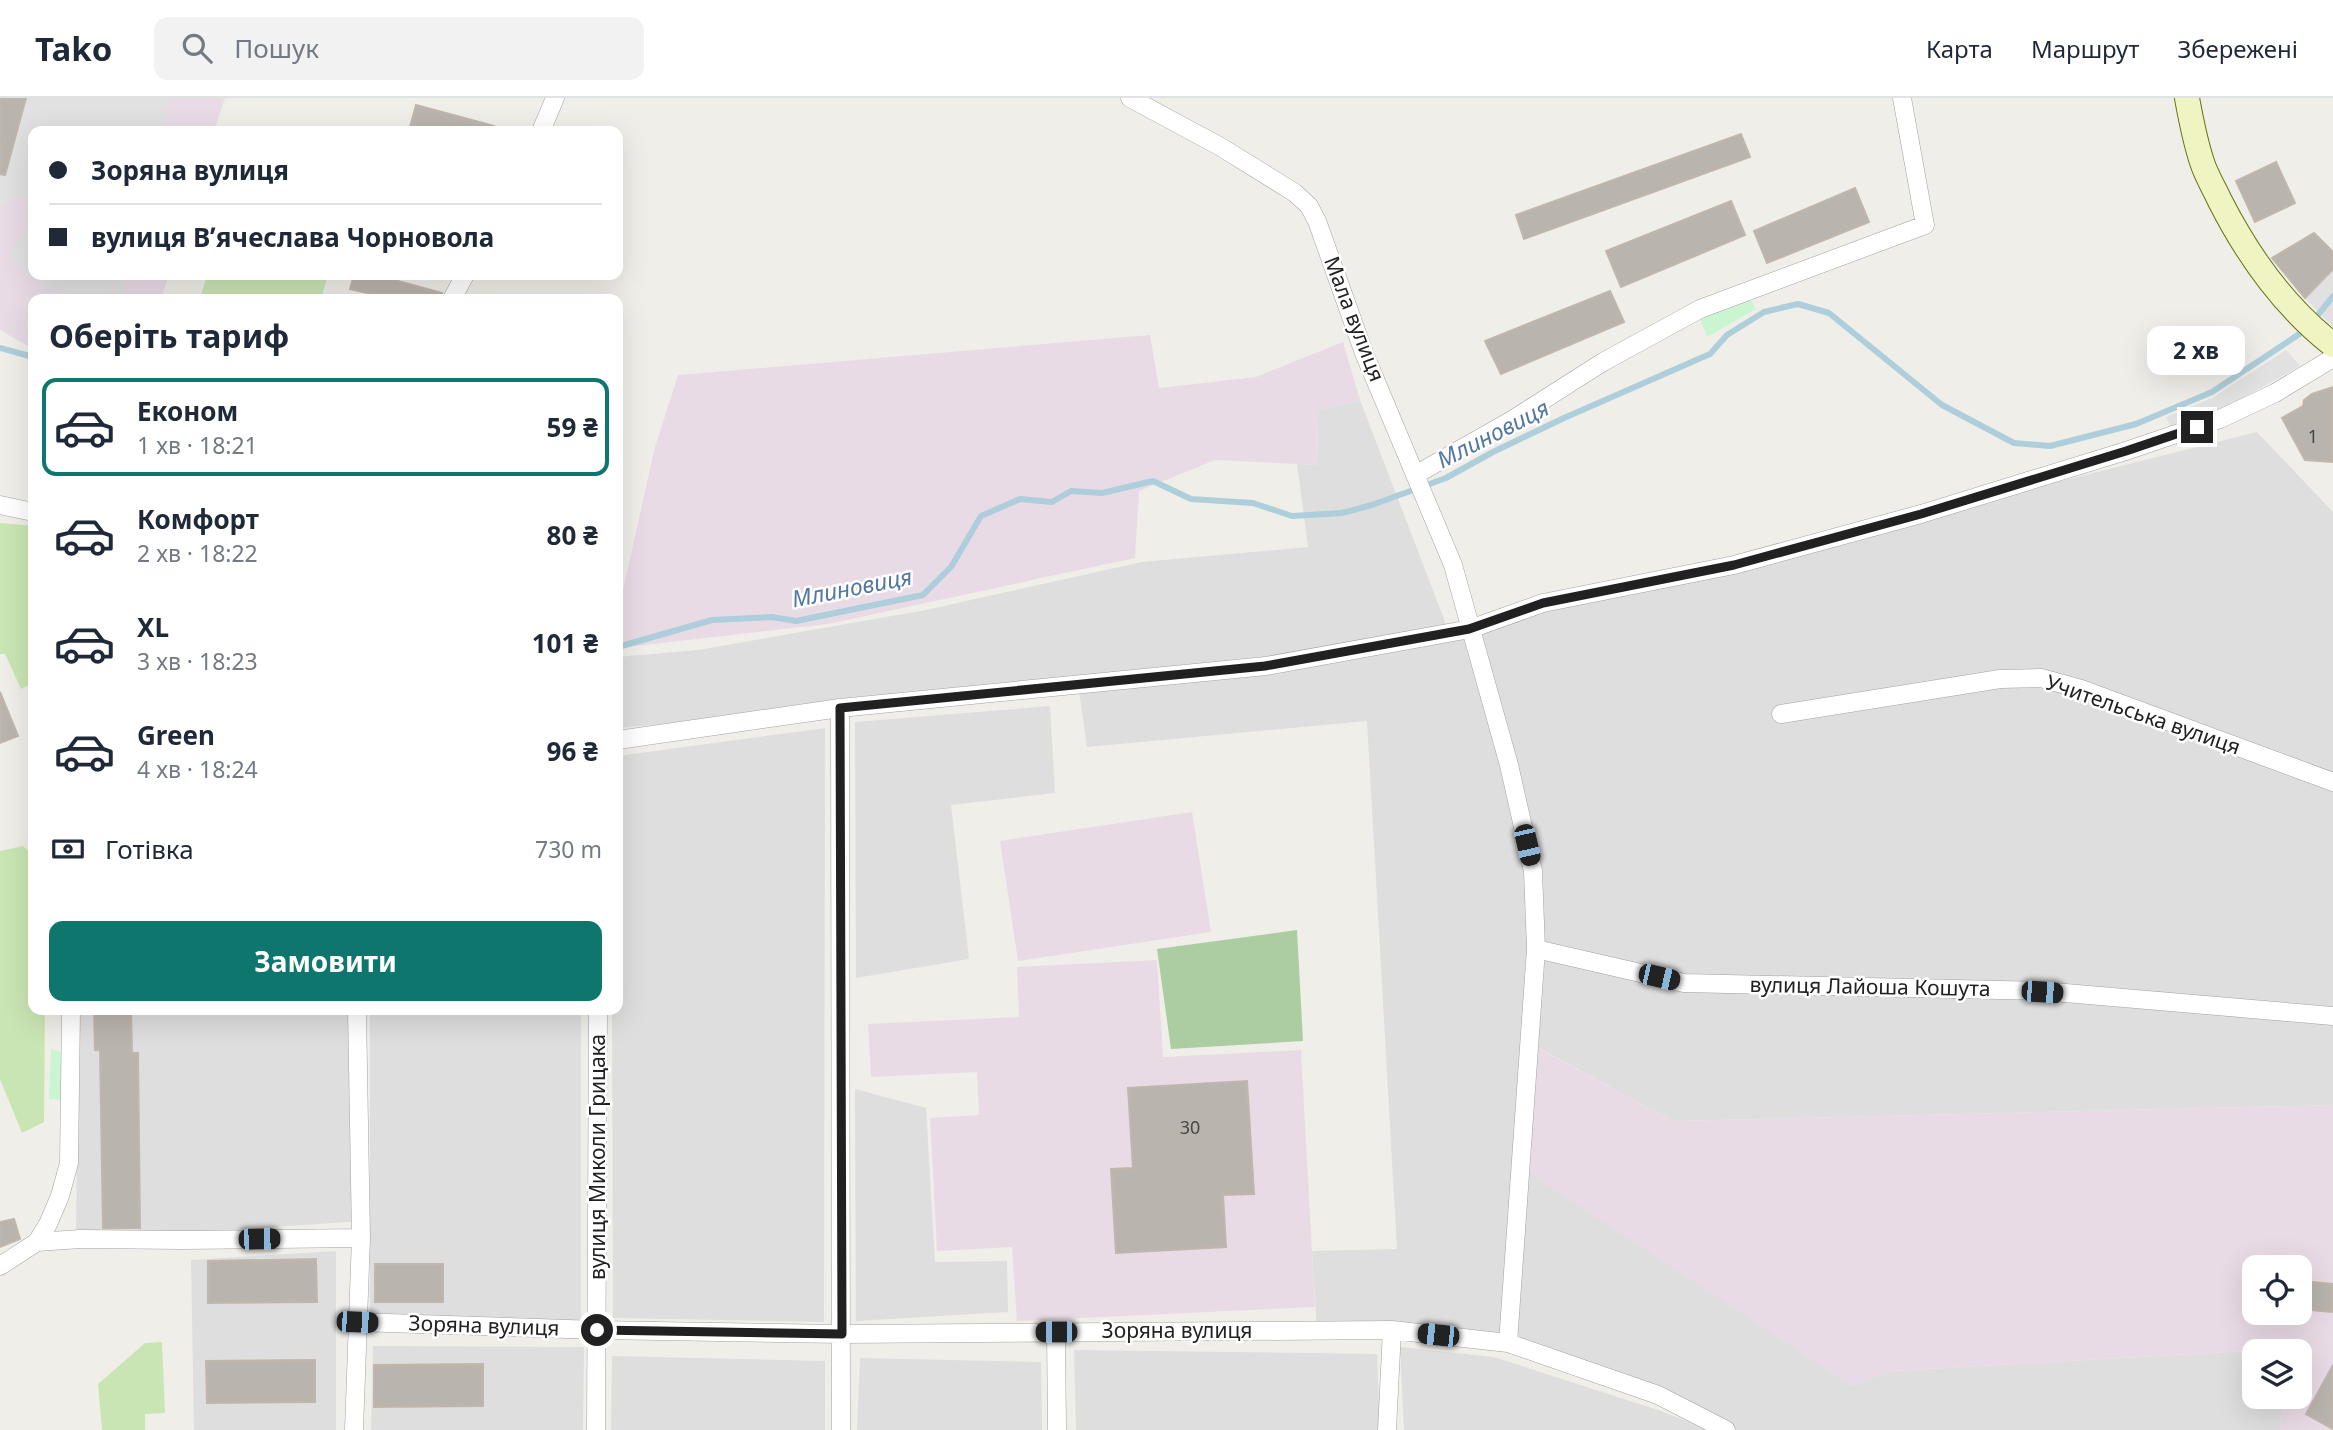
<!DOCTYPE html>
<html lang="uk">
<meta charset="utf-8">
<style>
body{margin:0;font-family:"Noto Sans",sans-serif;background:#f2f2f3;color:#1f2937;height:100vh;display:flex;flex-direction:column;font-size:26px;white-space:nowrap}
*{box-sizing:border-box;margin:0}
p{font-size:23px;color:#747a83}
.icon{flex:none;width:38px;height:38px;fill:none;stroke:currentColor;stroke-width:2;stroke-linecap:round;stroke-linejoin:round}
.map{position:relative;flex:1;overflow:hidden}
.panel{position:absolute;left:28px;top:196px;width:595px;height:721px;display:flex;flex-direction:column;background:#fff;border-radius:14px;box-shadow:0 7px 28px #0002}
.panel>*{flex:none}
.top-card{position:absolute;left:28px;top:28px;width:595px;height:154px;border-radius:14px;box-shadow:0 7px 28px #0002;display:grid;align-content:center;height:154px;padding:0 21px;background:#fff}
.buttons{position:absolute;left:2242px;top:1157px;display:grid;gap:14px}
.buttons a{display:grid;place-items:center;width:70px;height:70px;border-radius:14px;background:#fff;box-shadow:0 7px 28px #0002;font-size:35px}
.end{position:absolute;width:32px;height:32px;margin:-16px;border:9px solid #212121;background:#fff;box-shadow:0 0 0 4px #fff}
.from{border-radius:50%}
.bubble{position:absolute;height:49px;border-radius:14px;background:#fff;box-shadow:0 7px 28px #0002;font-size:23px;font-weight:700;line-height:49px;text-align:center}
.car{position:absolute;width:21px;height:42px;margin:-21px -10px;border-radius:9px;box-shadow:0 0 5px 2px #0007;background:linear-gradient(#222 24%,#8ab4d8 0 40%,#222 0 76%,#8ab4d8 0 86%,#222 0)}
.top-card b{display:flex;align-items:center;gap:24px;height:66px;font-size:26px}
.top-card b+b{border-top:2px solid #e0e1e3}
.top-card i{width:18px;height:18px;background:#1f2937}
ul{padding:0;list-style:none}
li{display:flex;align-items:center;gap:21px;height:98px;margin:0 14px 10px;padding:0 7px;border:4px solid transparent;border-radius:14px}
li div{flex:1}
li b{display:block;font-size:26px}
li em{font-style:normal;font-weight:700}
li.on{border-color:#0f766e}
li>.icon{width:63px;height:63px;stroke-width:1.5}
h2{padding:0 21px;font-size:32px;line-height:84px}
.pay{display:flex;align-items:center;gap:18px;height:77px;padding:0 21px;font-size:26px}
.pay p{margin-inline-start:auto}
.action{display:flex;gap:14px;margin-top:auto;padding:14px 21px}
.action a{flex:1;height:80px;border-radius:14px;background:#0f766e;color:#fff;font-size:28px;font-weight:700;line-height:80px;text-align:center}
header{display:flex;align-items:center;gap:42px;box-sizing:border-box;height:98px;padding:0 35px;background:#fff;border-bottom:2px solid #e0e1e3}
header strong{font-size:33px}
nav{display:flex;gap:38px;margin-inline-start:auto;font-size:24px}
.search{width:490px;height:63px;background:#f2f2f3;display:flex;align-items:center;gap:18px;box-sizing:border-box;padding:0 24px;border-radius:14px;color:#747a83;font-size:26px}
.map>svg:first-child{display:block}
.residential{fill:#dfdede}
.industrial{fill:#e9dbe6;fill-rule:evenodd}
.grass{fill:#cae5b4}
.forest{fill:#accca1}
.park{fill:#cbf5d0}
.parking{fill:#e1e1e1}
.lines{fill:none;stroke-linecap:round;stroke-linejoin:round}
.stream{stroke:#adceda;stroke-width:6}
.building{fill:#bab4ae;stroke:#c1b6ac;stroke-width:2}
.minor-casing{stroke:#a2a2a2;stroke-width:19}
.secondary-casing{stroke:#62710f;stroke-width:26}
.minor{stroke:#fff;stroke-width:18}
.secondary{stroke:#f0f4c2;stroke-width:24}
.route{stroke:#212121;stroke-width:9}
.labels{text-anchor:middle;stroke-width:5;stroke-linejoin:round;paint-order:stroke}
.number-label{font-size:18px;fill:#474644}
.street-label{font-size:21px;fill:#212121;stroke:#fff}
.water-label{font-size:23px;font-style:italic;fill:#5277a1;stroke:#fff}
</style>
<header>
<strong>Tako</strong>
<div class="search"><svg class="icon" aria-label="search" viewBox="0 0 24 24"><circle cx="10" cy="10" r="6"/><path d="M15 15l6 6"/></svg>Пошук</div>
<nav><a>Карта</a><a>Маршрут</a><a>Збережені</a></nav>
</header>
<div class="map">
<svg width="2333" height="1332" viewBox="0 0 2333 1332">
<rect width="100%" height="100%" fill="#f0eee9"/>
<!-- residential -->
<path class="residential" d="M1360,302L1449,534L1470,531L2257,334L2333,414V1007L1672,1023L1530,945L1852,1288L1891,1273L2284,1251L2254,1253V1298L2282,1299L2280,1332H1719L1508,1245L1317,1232L1312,1153L1397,1151L1367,623L1087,649L1078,586L1287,556L953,599L618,630V559L698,552L926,512L1142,464L1308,449L1297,366L1318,367L1317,312Z
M1050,608L1055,695L951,707L969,861L856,880L855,624Z
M825,630L824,1224L613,1220L612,912H618V658Z
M78,912H357L361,1123L76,1143Z
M370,912H581V1237L370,1233Z
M855,991L926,1010L935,1164L1007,1163L1008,1214L856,1223Z
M336,1153V1332H194L191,1162Z
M373,1248L584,1249L583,1332H371Z
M1400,1249L1494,1259L1658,1312L1710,1332H1404Z
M1074,1252L1377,1256L1380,1332H1076Z
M612,1258L825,1263V1332H611Z
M860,1260L1041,1264L1042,1332H857Z"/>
<!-- industrial -->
<path class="industrial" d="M0,0H225L214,33H33V177H169L161,201H33V251L0,232Z
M1150,237L1159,290L1256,279L1343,244L1360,302L1317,312L1318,367L1215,362L1139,393L1135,460L828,526L618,550V514L655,349L678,277Z
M1192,714L1211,834L1018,863L1000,743Z
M1157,862L1163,959L1301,952L1315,1209L1017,1223L1012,1149L937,1153L930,1020L979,1017L977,974L871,979L868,926L1019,919L1017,869Z
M1529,945L1672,1023L2333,1007V1332H2280L2282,1299L2300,1298V1253L2283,1251L1891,1273L1852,1288L1520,1069ZM2254,1169H2300V1214H2254Z"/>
<!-- grass -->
<path class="grass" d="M207,177H328L321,201H200Z
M0,425L33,428V585L21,591L5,556H0Z
M23,748L33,757V912H45L44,1024L22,1035L0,981V753Z
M162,1244L165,1315L145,1316V1332H102L98,1286L145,1245Z"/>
<!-- forest -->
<path class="forest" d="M1297,832L1303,943L1171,951L1157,851Z"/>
<!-- park -->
<path class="park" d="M1750,201L1756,211L1707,239L1700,221Z
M51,951L68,956L66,1002L49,1001Z"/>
<!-- parking -->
<path class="parking" d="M0,0H170L162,33H33V106L22,97L0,107Z
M33,121V177H128L122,201H64L31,179L10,156Z
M2333,171V229L2305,200Z
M2286,252L2300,268L2219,313L2172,331L2166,319L2212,300Z"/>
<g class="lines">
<!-- stream -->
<path class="stream" d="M2314,222L2333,198
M0,250L33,259
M618,549L712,522L772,519L796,523L923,497L951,469L981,418L1020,401L1052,404L1071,393L1102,395L1153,383L1191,401L1253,405L1292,418L1342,415L1372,407L1446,380L1493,354L1564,320L1710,256L1727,237L1764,214L1798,206L1829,215L1942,307L2014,345L2050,348L2136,326L2212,294L2307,231"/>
</g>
<!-- building -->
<path class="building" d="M0,0H26L5,77L0,76Z
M416,7L494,28L493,33H409Z
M1741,36L1750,59L1524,141L1516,117Z
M2276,64L2295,105L2255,124L2236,83Z
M1855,90L1869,124L1767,165L1754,133Z
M1731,103L1745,137L1621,189L1606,153Z
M2314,135L2333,154V171L2305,200L2272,160Z
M354,177H376L442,195L441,201H393L350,191Z
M1610,193L1624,224L1501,276L1485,243Z
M2333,289V364L2305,362L2282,320L2303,308L2304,302L2312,296Z
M0,594L18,638L0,645Z
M94,912H131L132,955H138L140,1130H103L100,952H95Z
M1247,983L1254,1096L1223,1097L1226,1149L1116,1155L1111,1071L1133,1070L1128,990Z
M14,1121L20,1141L0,1149V1124Z
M316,1161L317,1204L208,1205V1163Z
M375,1166H443V1204H375Z
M2302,1183L2333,1186V1214L2300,1211Z
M315,1262V1304L207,1305L206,1263Z
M483,1266V1308L374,1309V1267Z
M2333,1267V1331L2306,1316Z"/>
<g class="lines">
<!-- minor casing -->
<g class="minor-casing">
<path id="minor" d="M1130,0L1221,49L1295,95L1309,108L1317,123L1364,255L1453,467L1509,667L1533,773L1536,851L1508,1245
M541,33L555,0
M452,201L465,177
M1415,377L1512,322L1603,264L1700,211L1925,127L1902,0
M0,407L33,414
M840,610L841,1332
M1781,616L2000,581L2041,580L2081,591L2333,684
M618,642L840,610L1266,568L1470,531L1543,505L1734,467L1921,416L2126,353L2220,321L2275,295L2333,260
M1536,851L1684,885L2042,893L2333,918
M37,1144L80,1141L182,1142L361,1140
M0,1168L37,1144L48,1126L60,1098L69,1065L71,912
M357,1224L597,1232L842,1236L1392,1232L1508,1245L1658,1297L1726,1332
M1056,1234L1057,1332
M354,1332L361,1140L357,912
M596,1332L598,912
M1387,1332L1392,1232"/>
</g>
<!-- secondary casing -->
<g class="secondary-casing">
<path id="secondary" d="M2187,0C2191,22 2195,43 2202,64C2206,77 2214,90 2220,103C2248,158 2283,208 2333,247"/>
</g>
<!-- minor -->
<use href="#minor" class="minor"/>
<!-- secondary -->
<use href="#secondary" class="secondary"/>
</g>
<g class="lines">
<!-- route -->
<path class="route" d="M597,1232L842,1236L840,610L1265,568L1469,531L1543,505L1734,467L1921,416L2126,353L2197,329"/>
</g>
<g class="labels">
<!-- number labels -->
<g class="number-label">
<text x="2313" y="345">1</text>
<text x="1190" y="1036">30</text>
</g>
<!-- street labels -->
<g class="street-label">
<text transform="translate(1354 221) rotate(69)" y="7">Мала вулиця</text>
<text transform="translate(2143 617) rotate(19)" y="7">Учительська вулиця</text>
<text transform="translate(1870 889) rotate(1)" y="7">вулиця Лайоша Кошута</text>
<text transform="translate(598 1059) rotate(-90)" y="7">вулиця Миколи Грицака</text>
<text transform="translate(484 1228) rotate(2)" y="7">Зоряна вулиця</text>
<text x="1177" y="1240">Зоряна вулиця</text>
</g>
<!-- water labels -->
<g class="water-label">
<text transform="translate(1493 336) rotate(-27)" y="8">Млиновиця</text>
<text transform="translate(852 490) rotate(-11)" y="8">Млиновиця</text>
</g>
</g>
</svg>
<div class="buttons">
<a><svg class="icon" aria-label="locate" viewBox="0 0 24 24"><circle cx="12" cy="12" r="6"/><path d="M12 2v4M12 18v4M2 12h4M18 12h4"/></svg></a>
<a><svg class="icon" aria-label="layers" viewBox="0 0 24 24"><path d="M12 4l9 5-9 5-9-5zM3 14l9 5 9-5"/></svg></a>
</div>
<i class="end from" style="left:597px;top:1232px"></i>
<i class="end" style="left:2197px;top:329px"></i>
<div class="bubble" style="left:2147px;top:228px;width:98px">2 хв</div>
<i class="car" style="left:1527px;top:747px;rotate:167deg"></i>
<i class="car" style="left:1659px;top:879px;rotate:103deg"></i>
<i class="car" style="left:2042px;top:894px;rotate:94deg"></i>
<i class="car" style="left:259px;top:1141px;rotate:89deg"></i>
<i class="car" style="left:357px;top:1224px;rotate:92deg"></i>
<i class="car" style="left:1056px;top:1234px;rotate:270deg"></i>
<i class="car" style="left:1438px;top:1237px;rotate:276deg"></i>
<div class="top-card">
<b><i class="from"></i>Зоряна вулиця</b>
<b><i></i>вулиця Вʼячеслава Чорновола</b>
</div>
<section class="panel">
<h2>Оберіть тариф</h2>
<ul>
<li class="on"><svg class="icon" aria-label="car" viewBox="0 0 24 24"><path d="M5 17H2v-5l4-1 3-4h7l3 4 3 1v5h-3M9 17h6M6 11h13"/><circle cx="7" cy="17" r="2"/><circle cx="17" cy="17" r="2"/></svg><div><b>Економ</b><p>1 хв · 18:21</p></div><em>59 ₴</em></li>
<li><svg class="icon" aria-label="car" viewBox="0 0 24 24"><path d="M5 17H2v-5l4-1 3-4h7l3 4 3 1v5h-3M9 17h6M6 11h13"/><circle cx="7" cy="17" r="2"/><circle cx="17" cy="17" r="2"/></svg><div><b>Комфорт</b><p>2 хв · 18:22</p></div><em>80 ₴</em></li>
<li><svg class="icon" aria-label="car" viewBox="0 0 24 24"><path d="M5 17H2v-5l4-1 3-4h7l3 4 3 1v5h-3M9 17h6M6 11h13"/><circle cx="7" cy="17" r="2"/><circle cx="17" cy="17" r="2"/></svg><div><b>XL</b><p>3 хв · 18:23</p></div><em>101 ₴</em></li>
<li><svg class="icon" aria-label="car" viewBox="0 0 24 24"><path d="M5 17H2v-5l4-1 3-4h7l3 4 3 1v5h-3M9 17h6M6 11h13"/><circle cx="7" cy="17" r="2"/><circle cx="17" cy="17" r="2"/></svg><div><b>Green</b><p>4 хв · 18:24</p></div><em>96 ₴</em></li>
</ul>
<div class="pay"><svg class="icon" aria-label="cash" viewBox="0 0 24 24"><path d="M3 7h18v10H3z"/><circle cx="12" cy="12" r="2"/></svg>Готівка<p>730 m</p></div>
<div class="action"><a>Замовити</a></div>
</section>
</div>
